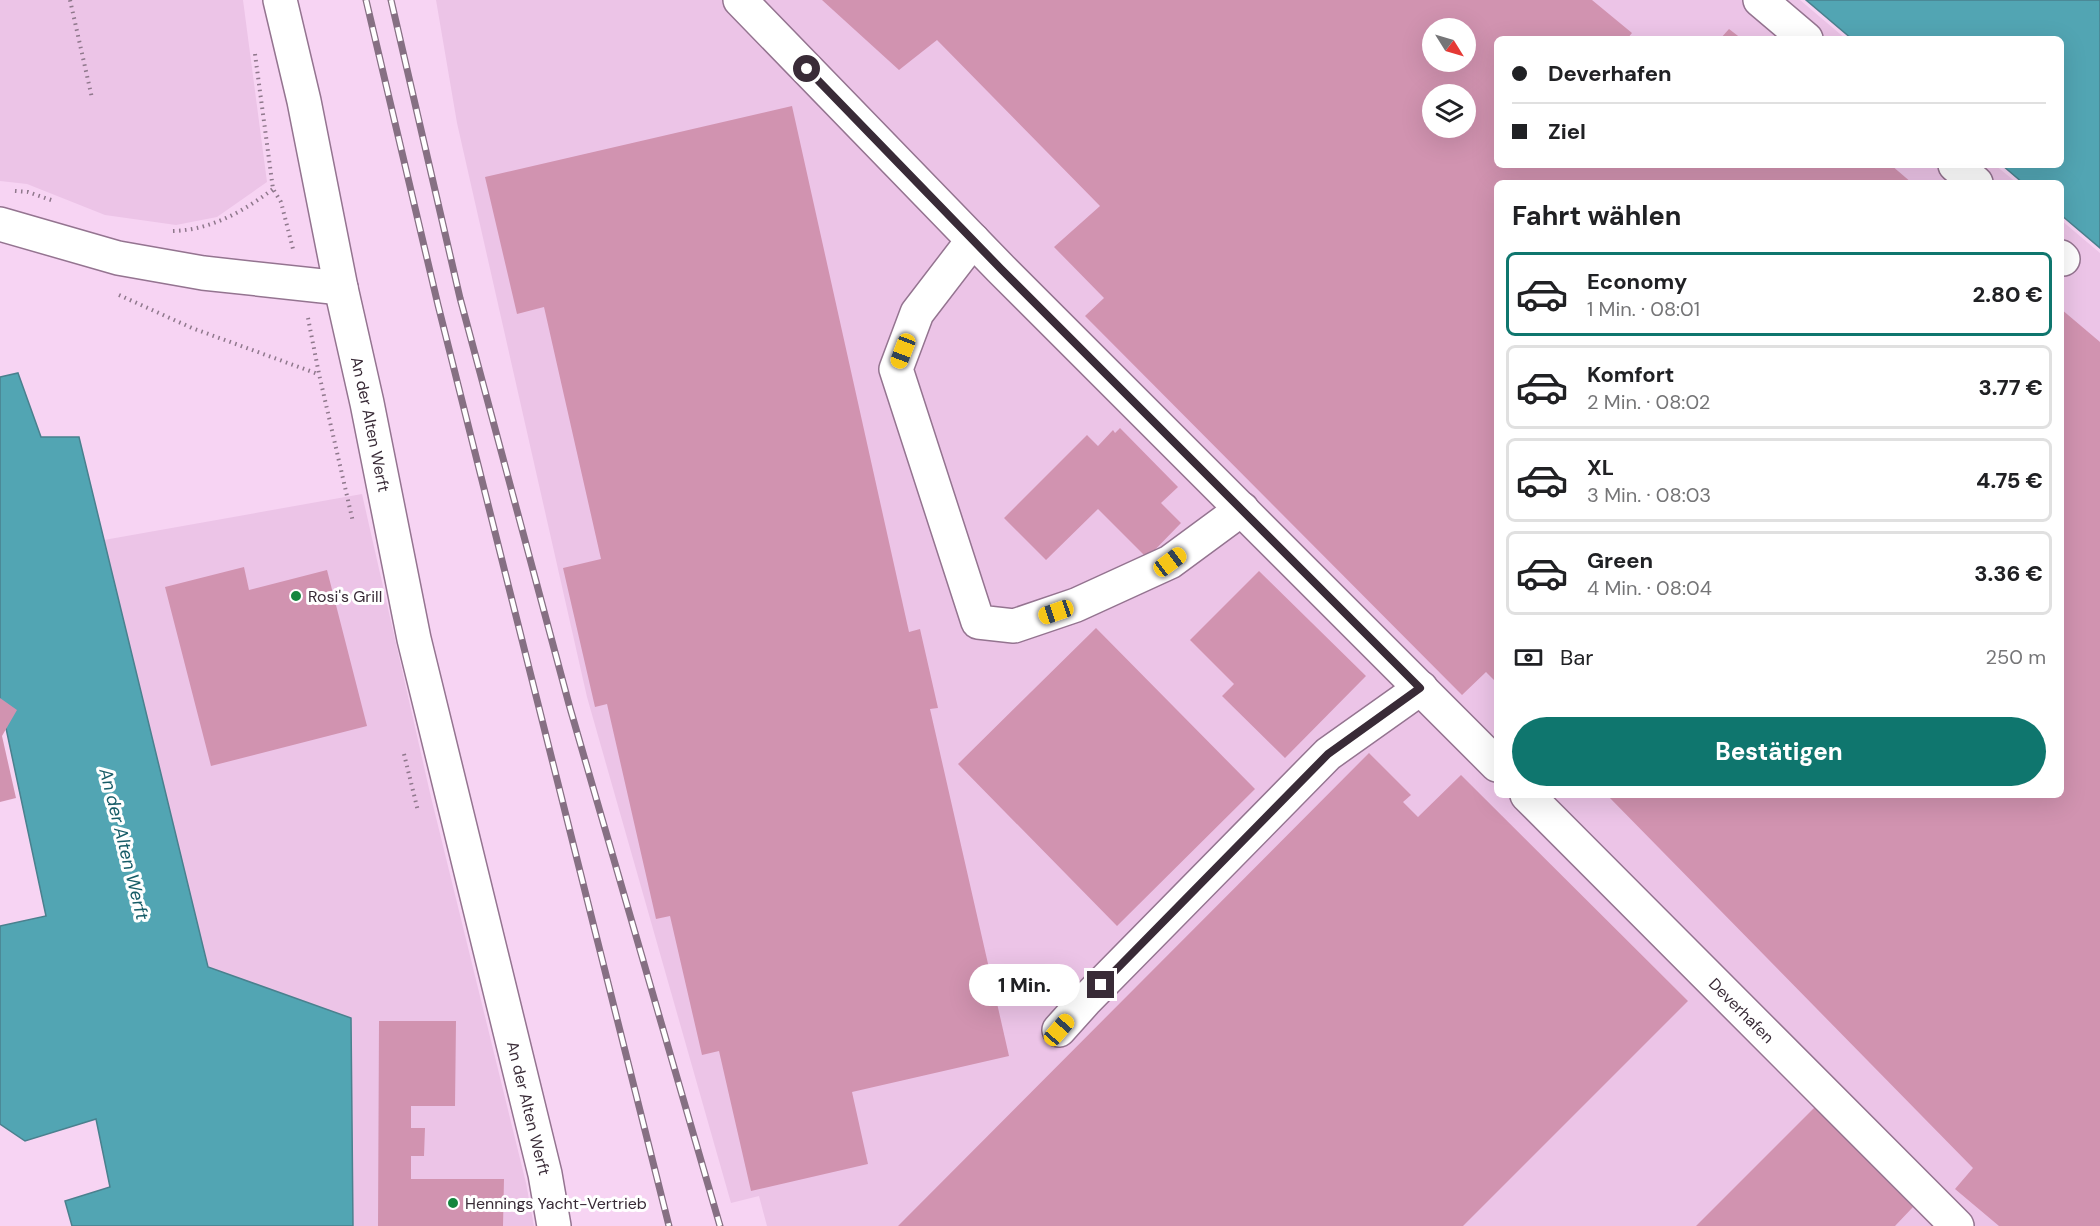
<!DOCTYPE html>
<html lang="de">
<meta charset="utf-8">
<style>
body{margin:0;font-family:"DM Sans",sans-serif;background:#f2f2f2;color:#202124;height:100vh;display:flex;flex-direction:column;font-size:22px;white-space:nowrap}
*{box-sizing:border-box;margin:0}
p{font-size:20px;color:#757577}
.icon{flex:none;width:33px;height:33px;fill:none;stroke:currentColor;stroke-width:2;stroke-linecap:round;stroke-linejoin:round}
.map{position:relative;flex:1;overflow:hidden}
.sheet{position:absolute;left:1494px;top:180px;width:570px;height:618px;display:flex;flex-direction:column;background:#fff;border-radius:9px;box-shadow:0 6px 24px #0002}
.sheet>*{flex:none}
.hud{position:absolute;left:1494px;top:36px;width:570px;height:132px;border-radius:9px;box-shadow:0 6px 24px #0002;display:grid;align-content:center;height:132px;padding:0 18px;background:#fff}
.needle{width:39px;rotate:127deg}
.buttons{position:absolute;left:1422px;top:18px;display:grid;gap:12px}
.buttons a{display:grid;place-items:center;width:54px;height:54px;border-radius:50%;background:#fff;box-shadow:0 6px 24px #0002;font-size:30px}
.end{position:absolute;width:27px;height:27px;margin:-14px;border:8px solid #392b37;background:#fff;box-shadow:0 0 0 3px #fff}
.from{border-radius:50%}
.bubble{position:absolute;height:42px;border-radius:21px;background:#fff;box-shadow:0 6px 24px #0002;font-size:20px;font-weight:800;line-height:42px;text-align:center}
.car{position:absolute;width:18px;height:36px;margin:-18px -9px;border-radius:8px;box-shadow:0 0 4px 2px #0007;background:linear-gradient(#f5c518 24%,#345 0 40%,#f5c518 0 76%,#345 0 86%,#f5c518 0)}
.hud b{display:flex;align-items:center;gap:21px;height:57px;font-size:22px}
.hud b+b{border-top:2px solid #e0e0e0}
.hud i{width:15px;height:15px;background:#202124}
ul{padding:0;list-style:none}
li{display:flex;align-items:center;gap:18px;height:84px;margin:0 12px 9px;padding:0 6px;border:3px solid #e0e0e0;border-radius:9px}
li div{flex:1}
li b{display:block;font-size:22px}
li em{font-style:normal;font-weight:800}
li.selected{border-color:#0f766e}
li>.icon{width:54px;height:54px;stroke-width:1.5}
h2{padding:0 18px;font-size:27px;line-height:72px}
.pay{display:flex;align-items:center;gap:15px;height:66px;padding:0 18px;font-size:22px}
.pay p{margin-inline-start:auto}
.cta{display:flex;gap:12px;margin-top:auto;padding:12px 18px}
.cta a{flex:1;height:69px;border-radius:36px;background:#0f766e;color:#fff;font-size:24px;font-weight:800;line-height:69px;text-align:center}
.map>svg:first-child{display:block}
.built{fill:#ecc4e7;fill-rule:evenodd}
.water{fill:#52a5b3;stroke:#4a808e;stroke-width:1.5}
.building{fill:#d193b0;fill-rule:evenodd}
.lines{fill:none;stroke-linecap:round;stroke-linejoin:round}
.minor-casing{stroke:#947490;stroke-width:36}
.path{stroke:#8f788c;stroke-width:4;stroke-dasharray:1.5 4.5;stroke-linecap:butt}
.minor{stroke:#fff;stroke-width:33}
.rail-casing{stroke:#867083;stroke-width:7}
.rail{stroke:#fff;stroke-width:4.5;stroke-dasharray:14;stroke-linecap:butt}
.route{stroke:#392b37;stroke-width:8}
.poi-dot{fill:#13863e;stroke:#fff;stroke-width:2}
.labels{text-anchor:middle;stroke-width:6;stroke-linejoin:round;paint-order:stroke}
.street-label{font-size:16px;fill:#392b37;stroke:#fff}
.poi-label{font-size:16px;fill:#392b37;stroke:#fff;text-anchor:start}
.water-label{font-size:18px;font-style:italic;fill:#165c67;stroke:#fff}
</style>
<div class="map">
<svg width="2100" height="1226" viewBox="0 0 2100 1226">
<rect width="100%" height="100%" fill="#f7d4f3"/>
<!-- built -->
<path class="built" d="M0,0H243L267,182L217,217L176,225L105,215L27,184L0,181Z
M436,0H1800L1846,39H1497V165H1995L2017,183H1497V795H2061V220L2100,253V1226H767L759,1196L731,1203L587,697L457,123ZM1432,28H1466V62H1432ZM1432,94H1466V128H1432Z
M362,494L430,793L526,1183L534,1226H353L351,1018L208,967L104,540Z"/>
<!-- water -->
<path class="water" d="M1806,0H2100V248L2061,215V183H2023L2002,165H2061V39H1852Z
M18,373L41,437H79L208,967L351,1018L353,1226H72L65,1201L110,1187L96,1119L25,1141L0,1124V926L46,916L0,700V377Z"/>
<!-- building -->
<path class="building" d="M822,0H1592L1632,33L1627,39H1497V165H1891L1912,183H1497V683L1486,672L1462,695L1085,316L1104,298L1054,247L1100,206L937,40L899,70ZM1432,28H1466V62H1432ZM1432,94H1466V128H1432Z
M1729,29L1742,39H1720Z
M792,106L909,632L920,629L938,708L930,709L1009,1056L852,1092L868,1164L751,1191L719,1051L702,1055L670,916L656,919L607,704L595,707L563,568L601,559L544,307L517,314L485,177Z
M2061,309L2100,342V1226H1999L1955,1189L1973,1168L1607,795H2061Z
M1120,428L1178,487L1161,503L1181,523L1147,558L1098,509L1046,560L1004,518L1087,435L1098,446L1113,430L1115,433Z
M244,567L249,590L327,570L367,726L211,766L165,587Z
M1259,571L1366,676L1285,758L1222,696L1234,684L1190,640Z
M1096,628L1255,789L1117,926L958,764Z
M0,698L17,710L2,736L16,798L0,802Z
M1369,753L1411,795L1403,802L1418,817L1461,775L1688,1001L1463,1226H898Z
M379,1021H456L455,1106H411V1128H425L424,1156H411V1179H504L503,1226H378Z
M1815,1107L1913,1207L1895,1226H1696Z"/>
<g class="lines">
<!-- minor casing -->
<g class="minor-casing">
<g id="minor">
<path id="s1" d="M280,0L304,101L341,288L367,403L414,639L545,1174L554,1226"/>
<path d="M740,0L1001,269L1497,765"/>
<path d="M1760,0L1806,39"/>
<path d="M1955,165L1976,183"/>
<path d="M0,224L118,258L203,273L341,288"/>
<path d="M973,240L917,313L896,369L978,622L1014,626L1076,605L1170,562L1242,509"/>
<path d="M2061,257L2063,259"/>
<path id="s2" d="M1527,795L1957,1226"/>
<path d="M1059,1030L1085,1001L1328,754L1421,688"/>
</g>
</g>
<!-- path -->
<path class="path" d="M70,0L92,98
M255,54L273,189L281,202L293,249
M15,191L28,192L54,201
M173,231C211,230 244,211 273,189
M119,295L192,328L318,374
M308,318L319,374L353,522
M404,754L418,811"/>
<!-- minor -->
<use href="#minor" class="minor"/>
<!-- rail casing -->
<g class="rail-casing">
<path id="rail" d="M366,0L438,305L669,1226
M391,0L460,298L570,708L720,1226"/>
</g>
<!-- rail -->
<use href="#rail" class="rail"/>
</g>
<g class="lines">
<!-- route -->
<path class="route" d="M807,69L1001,269L1420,688L1328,754L1101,985"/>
</g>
<!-- markers -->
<g class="poi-dot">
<circle cx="296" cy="596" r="6"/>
<circle cx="453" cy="1203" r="6"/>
</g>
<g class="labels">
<!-- street labels -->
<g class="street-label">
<text dy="6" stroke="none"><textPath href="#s1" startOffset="434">An der Alten Werft</textPath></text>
<text dy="6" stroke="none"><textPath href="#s2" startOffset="304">Deverhafen</textPath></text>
<text dy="6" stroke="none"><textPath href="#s1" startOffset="1136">An der Alten Werft</textPath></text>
</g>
<!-- poi labels -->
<g class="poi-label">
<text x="308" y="602">Rosi's Grill</text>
<text x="465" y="1209">Hennings Yacht-Vertrieb</text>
</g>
<!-- water labels -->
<g class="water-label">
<text transform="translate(124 844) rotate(76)" y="6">An der Alten Werft</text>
</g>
</g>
</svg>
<div class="buttons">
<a><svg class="needle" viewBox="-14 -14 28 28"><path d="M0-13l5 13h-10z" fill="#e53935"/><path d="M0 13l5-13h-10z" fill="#757577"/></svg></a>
<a><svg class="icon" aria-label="layers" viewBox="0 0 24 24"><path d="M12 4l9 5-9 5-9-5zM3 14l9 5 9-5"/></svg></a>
</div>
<i class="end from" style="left:807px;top:69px"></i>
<i class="end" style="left:1101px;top:985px"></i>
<div class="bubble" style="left:969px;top:964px;width:111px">1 Min.</div>
<i class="car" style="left:903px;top:351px;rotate:201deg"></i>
<i class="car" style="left:1170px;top:562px;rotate:53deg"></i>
<i class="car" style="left:1056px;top:612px;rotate:251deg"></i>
<i class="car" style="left:1059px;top:1030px;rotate:41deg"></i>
<div class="hud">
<b><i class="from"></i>Deverhafen</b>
<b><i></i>Ziel</b>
</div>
<section class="sheet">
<h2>Fahrt wählen</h2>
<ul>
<li class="selected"><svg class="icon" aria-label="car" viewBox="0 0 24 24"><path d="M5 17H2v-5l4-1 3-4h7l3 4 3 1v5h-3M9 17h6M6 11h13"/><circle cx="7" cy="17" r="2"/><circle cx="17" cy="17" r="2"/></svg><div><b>Economy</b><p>1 Min. · 08:01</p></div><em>2.80 €</em></li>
<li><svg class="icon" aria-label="car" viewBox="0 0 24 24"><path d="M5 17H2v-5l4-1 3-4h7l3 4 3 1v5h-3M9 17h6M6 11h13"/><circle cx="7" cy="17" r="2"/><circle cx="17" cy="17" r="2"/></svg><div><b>Komfort</b><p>2 Min. · 08:02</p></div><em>3.77 €</em></li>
<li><svg class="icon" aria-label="car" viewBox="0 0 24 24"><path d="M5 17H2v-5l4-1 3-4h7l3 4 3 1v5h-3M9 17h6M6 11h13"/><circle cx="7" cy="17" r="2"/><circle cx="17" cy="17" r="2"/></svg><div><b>XL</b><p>3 Min. · 08:03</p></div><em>4.75 €</em></li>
<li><svg class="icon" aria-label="car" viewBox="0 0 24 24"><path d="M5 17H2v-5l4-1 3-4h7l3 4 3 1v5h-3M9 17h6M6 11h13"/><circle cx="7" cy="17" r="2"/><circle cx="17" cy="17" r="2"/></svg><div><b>Green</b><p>4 Min. · 08:04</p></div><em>3.36 €</em></li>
</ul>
<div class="pay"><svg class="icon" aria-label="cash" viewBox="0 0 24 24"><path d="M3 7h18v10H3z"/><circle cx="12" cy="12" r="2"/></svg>Bar<p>250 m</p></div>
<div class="cta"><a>Bestätigen</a></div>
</section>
</div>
